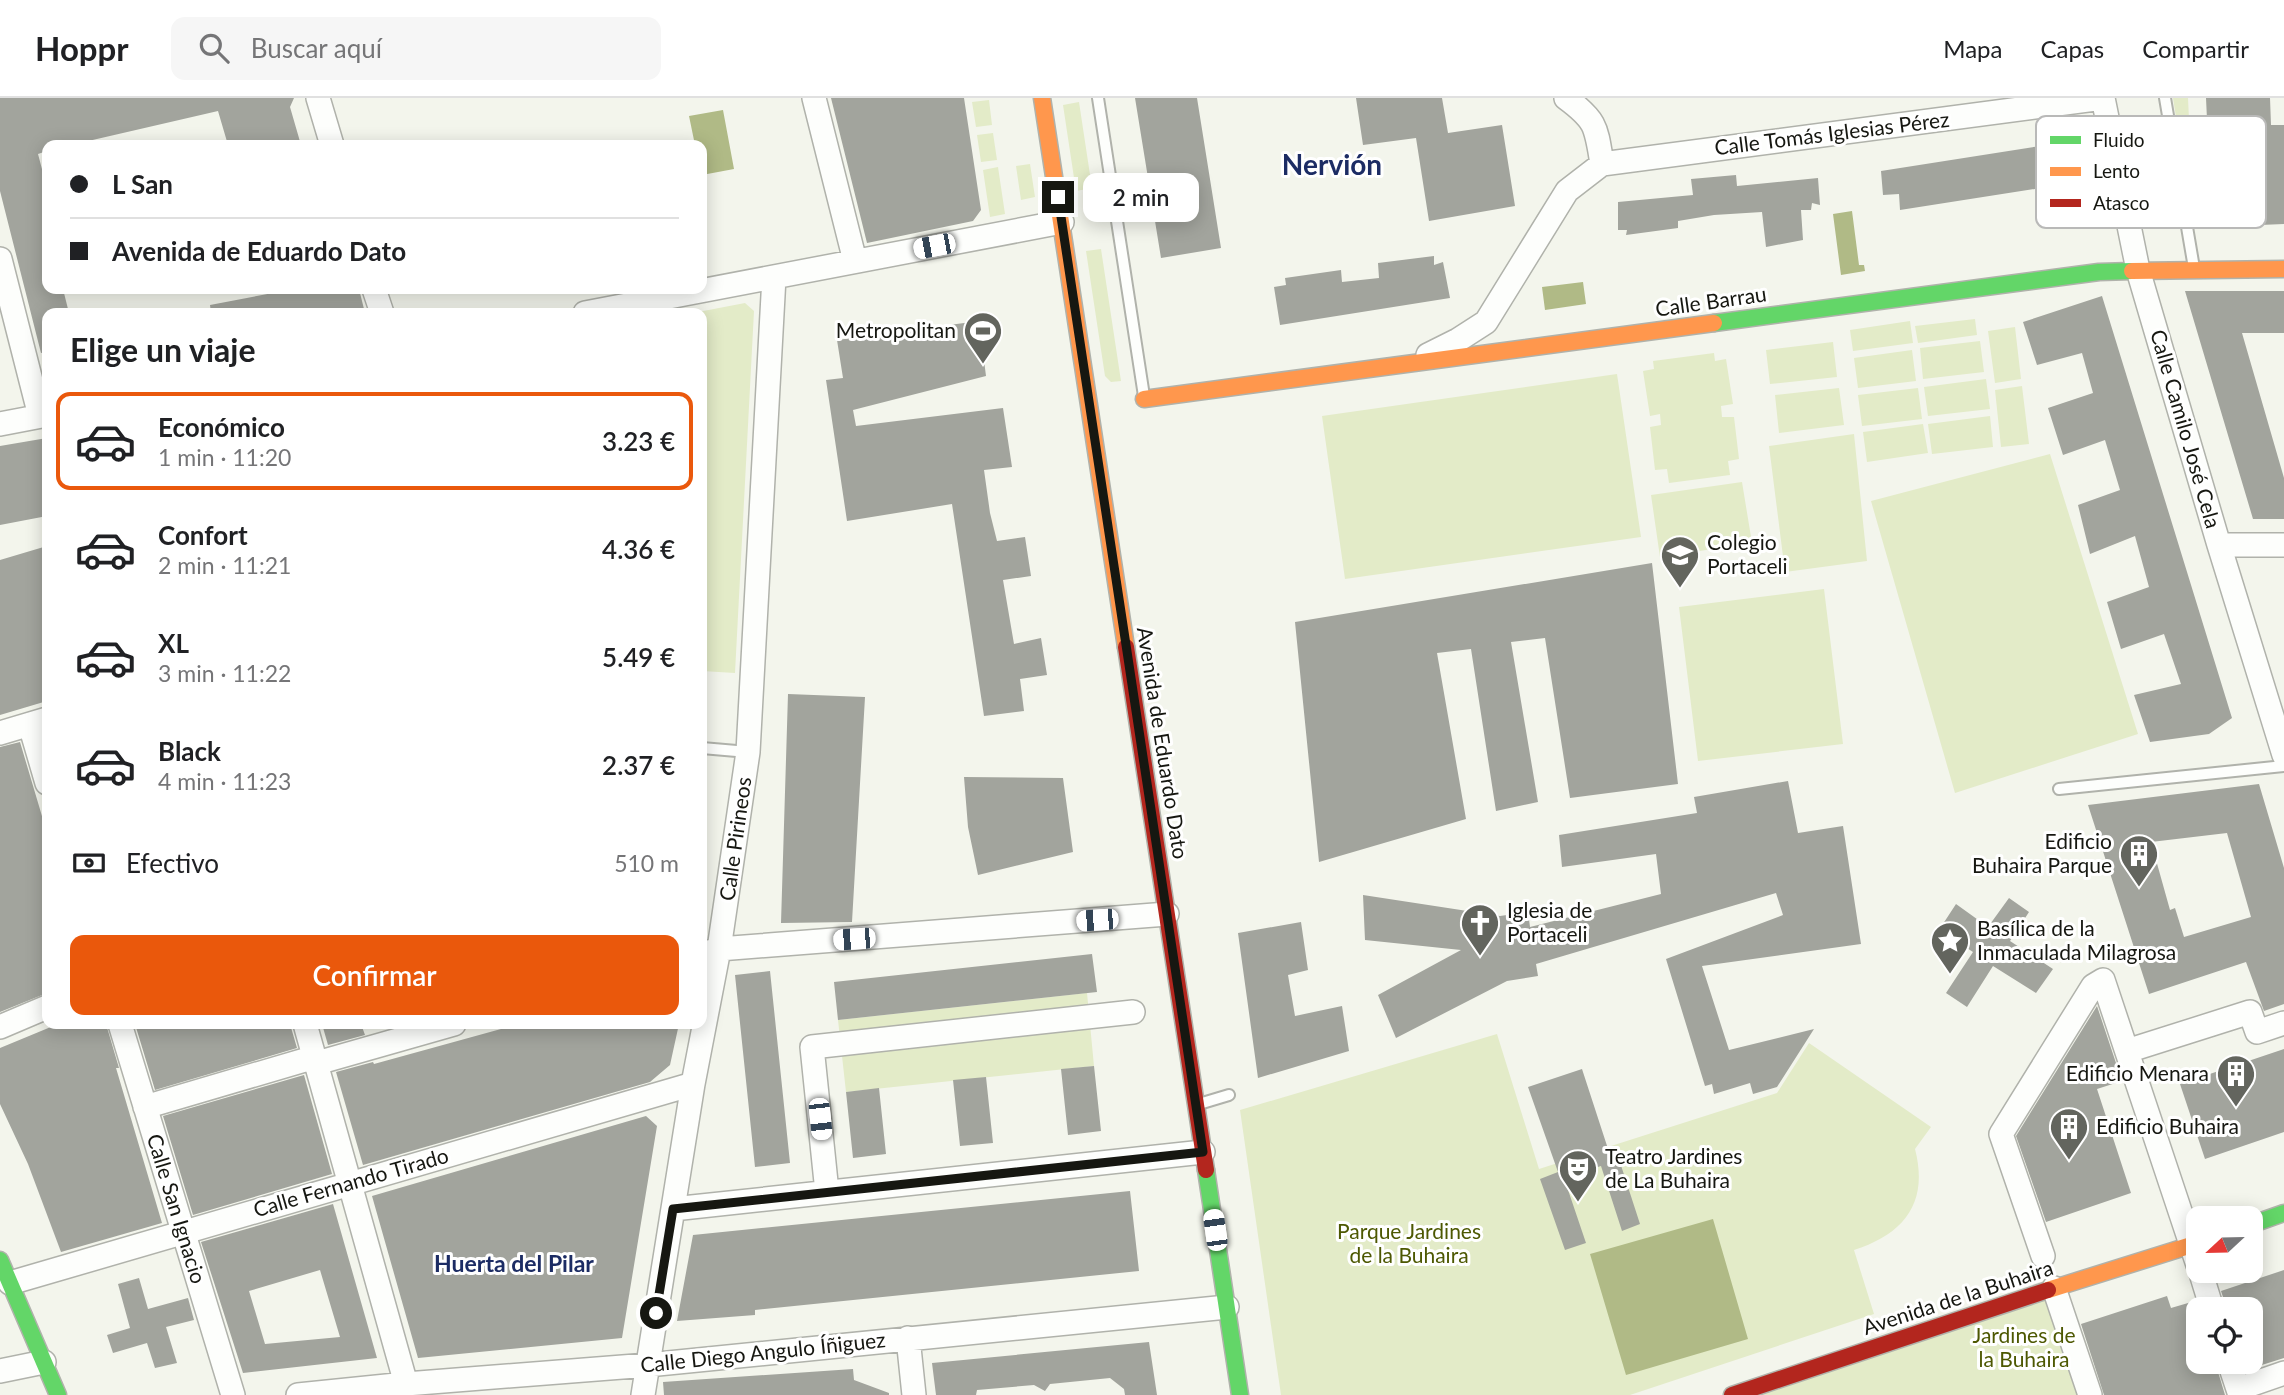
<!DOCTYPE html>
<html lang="es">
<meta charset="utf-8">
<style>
body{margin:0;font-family:Lato,sans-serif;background:#f6f6f6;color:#202124;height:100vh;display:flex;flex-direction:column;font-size:26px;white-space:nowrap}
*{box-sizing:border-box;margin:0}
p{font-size:23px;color:#757577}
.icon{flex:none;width:38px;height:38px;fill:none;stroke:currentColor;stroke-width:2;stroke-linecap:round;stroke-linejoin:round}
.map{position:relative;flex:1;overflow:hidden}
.sheet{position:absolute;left:42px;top:210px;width:665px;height:721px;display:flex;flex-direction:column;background:#fff;border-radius:14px;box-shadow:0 4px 18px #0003}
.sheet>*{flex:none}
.top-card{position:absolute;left:42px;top:42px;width:665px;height:154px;border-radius:14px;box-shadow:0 4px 18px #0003;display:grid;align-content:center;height:154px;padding:0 28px;background:#fff}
.needle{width:46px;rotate:248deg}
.tools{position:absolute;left:2186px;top:1108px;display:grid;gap:14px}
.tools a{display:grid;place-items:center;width:77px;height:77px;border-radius:14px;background:#fff;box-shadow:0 4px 18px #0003;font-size:35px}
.end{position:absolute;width:32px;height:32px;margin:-16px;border:9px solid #161711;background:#fff;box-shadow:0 0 0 4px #fff}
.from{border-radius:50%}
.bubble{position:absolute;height:49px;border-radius:14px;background:#fff;box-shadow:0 4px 18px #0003;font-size:23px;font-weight:600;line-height:49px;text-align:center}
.car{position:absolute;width:21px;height:42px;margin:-21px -10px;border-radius:9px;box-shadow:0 0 5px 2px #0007;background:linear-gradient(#fff 24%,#345 0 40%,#fff 0 76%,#345 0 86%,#fff 0)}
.top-card b{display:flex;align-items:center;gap:24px;height:66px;font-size:26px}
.top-card b+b{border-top:2px solid #e0e0e0}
.top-card i{width:18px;height:18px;background:#202124}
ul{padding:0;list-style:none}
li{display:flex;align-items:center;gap:21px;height:98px;margin:0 14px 10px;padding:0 14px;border:4px solid transparent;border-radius:14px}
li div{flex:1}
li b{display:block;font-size:26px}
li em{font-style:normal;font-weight:600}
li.active{border-color:#ea580c}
li>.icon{width:63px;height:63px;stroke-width:1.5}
h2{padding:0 28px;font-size:32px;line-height:84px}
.pay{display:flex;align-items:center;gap:18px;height:77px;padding:0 28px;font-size:26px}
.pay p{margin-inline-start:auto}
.primary-button{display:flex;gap:14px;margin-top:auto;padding:14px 28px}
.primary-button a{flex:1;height:80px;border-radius:14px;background:#ea580c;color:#fff;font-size:28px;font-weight:600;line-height:80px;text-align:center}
header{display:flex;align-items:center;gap:42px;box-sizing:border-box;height:98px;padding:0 35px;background:#fff;border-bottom:2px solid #e0e0e0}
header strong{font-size:33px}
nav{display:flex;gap:38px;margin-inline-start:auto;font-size:24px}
.search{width:490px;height:63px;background:#f6f6f6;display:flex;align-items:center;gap:18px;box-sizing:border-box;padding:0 24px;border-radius:14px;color:#757577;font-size:26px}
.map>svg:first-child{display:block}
.green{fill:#e3ebc8}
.water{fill:#b0ba86}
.building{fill:#a2a49d;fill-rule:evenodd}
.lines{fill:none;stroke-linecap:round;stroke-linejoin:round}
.lane-casing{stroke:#b0b2ab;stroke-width:14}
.street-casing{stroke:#b0b2ab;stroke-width:26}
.fast-casing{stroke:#b0b2ab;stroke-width:19}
.slow-casing{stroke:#b0b2ab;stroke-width:19}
.jam-casing{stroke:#b0b2ab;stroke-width:19}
.lane{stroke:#fdfefc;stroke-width:10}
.street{stroke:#fdfefc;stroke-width:23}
.fast{stroke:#63d668;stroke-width:16}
.slow{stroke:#ff974d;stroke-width:16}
.jam{stroke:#b3261e;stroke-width:16}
.route{stroke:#161711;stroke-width:9}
.labels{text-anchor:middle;stroke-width:6;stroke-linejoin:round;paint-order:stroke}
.street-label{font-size:21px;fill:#161711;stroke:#fff}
.poi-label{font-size:21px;fill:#161711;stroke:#fff;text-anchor:start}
.park-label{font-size:21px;fill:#4d5802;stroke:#fff}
.neighbourhood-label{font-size:23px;font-weight:bold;fill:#1c2c64;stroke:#fff}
.district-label{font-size:28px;font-weight:bold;fill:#1c2c64;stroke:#fff}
.key{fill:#fff;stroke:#b9b9b8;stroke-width:2}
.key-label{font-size:19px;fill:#161711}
</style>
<header>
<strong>Hoppr</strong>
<div class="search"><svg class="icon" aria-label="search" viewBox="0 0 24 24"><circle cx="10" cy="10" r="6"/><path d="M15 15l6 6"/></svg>Buscar aquí</div>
<nav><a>Mapa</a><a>Capas</a><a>Compartir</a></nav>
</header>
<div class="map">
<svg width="2284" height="1297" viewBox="0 0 2284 1297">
<rect width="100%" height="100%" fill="#f3f5ec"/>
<!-- green -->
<path class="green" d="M2173,0H2188L2190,43L2180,44Z
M989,2L992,27L976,29L972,4Z
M1079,4L1092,90L1076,93L1063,7Z
M993,35L997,62L981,64L977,37Z
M1030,66L1035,99L1021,102L1016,68Z
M998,69L1005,116L990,119L983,72Z
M1101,151L1121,283L1111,284L1105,278L1086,153Z
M745,205L754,213L735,575L702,573V215H693Z
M1975,221L1977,237L1918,245L1915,228Z
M1910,223L1913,245L1853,253L1850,232Z
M2015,229L2021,281L1995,285L1988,233Z
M1980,243L1984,274L1923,281L1920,250Z
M1833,244L1837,279L1770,286L1766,252Z
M1912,252L1916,283L1858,290L1854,260Z
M1714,255L1715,263L1726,261L1733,306L1721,308L1722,319H1734L1739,361L1728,363L1730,377L1669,385L1667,371L1655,372L1650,329L1661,327L1660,316L1650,318L1643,273L1654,271L1653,263Z
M1617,276L1641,439L1345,481L1322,318Z
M1986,281L1990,311L1928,318L1924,289Z
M2022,288L2029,346L2001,349L1995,292Z
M1839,290L1844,327L1779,335L1775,297Z
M1918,290L1922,321L1862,328L1858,297Z
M1990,318L1993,349L1932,356L1928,326Z
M1923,326L1928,355L1867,364L1863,334Z
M1854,336L1867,463L1785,474L1769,348Z
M2050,356L2138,636L1955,695L1871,403Z
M1742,384L1752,445L1660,459L1651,397Z
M1824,491L1843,646L1698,663L1679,509Z
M1087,895L1094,968L846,994L838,922Z
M1497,936L1539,1071L1777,995L1809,945L1931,1029L1915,1051C1929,1105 1904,1136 1854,1152L1874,1216L1630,1297H1281L1240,1012Z
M2054,1190L2090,1297H1732Z"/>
<!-- water -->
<path class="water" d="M723,12L734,71L702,77V47H695L689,18Z
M1852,113L1859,167H1864L1865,173L1841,177L1833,116Z
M1583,184L1586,206L1545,212L1542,189Z
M1713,1121L1748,1241L1626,1277L1590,1156Z"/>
<!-- building -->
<path class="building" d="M0,0H294L290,9L301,47H228L218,13L71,47H47V53L38,56L47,90V191H63L69,215H47V254L41,255L0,93Z
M831,0H964L981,112L973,123L867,145Z
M1135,0H1197L1221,150L1161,160Z
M1356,0H1442L1448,35L1502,27L1515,108L1429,123L1416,40L1363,47Z
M2206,0H2270L2271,27H2284V126L2212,129Z
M2091,40L2097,69L2079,71L2083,90L2042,98L2041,90L1900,112L1899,96L1883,97L1881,73Z
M1736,77L1737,88L1818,80L1820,107L1812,105L1811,112H1801L1803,142L1766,149L1762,114L1714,117L1678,123V130L1626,137L1627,132H1618V104L1693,97L1691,81Z
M1434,158V167L1443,164L1450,200L1280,227L1274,189L1286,187L1285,180L1341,172L1342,184L1379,180L1378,165Z
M294,191H359L365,215H211L210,207Z
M2185,193H2284V235H2242L2284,380V421H2253Z
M2102,198L2232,620L2209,636L2150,644L2134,597L2181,586L2164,536L2121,551L2107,504L2149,489L2135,438L2090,456L2078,407L2120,392L2105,342L2063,357L2048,310L2093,295L2082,255L2037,267L2023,224Z
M979,223L986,278L853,312L856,328L1003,310L1012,369L984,372L990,415L997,443L1025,439L1031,478L1003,482L1014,546L1041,540L1047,577L1020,581L1024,613L984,618L952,406L847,423L826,282L843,280L837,242Z
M47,340V418L0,427V348Z
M47,448V603L0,617V462Z
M1652,465L1678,686L1570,700L1545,540L1511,544L1538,704L1496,713L1471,551L1437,555L1466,721L1319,764L1295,524Z
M788,596L865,599L852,824L781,825Z
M20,644L47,735V895L0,914V649Z
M964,679L1063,680L1073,754L978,777L968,729Z
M1788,683L1798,735L1843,728L1861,846L1702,868L1729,952L1814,931L1777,989L1753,996L1750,985L1714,996L1712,986L1705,988L1666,861L1783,817L1776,795L1536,866L1538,878L1507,883L1396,940L1378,897L1461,852L1365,842L1363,797L1500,818L1528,814L1530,829L1661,796L1656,756L1562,769L1559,737L1697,715L1694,699Z
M2259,686L2284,770V906L2264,913L2246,864L2149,896L2088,707ZM2227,735L2251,819L2184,839L2175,810L2170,812L2151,744Z
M2009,800L2029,814L2010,843L2053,871L2036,895L1993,868L1967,909L1946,895L1973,854L1939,832L1956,806L1988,829Z
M1301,824L1308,872L1288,877L1295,918L1342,908L1349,953L1258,980L1238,835Z
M1092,856L1097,894L838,922L834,884Z
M770,873L790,1065L755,1069L735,877Z
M2097,908L2122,983L2097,991L2131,1095L2046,1124L2016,1038Z
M58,926H106L119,970H116L162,1125L61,1154L28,1066L0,1006V950Z
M135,926H290L297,950L155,992Z
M322,926H361L365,937L328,947Z
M519,926H679L670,967L650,984L363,1067L336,974L373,964L374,966Z
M2284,951V1034L2205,1061L2180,986Z
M1094,968L1101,1033L1068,1037L1061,971Z
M1582,971L1610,1057L1617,1055L1640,1126L1622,1133L1601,1068L1564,1080L1586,1145L1565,1152L1540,1081L1558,1074L1528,989Z
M304,977L332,1076L193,1117L163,1018Z
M986,979L993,1045L960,1048L953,982Z
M879,990L886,1056L853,1060L846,994Z
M646,1018L657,1028L622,1240L418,1260L372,1098Z
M1130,1093L1139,1173L755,1212V1217L677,1223L693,1137Z
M333,1106L377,1260L243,1275L201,1144ZM320,1172L340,1239L265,1246L249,1193Z
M2284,1172V1260L2246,1272L2244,1264H2250V1211H2227L2221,1193Z
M139,1180L148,1211L188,1200L194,1222L166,1229L177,1265L155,1270L147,1245L113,1255L107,1237L130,1230L118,1186Z
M2167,1198L2171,1210L2195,1203L2198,1213V1264H2215L2225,1297H2104L2081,1226Z
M1149,1244L1157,1297H1125L1124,1291L1110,1280L1050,1286L1045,1293L1034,1287L977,1292L976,1297H936L932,1265Z
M853,1271L854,1282L889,1295V1297H664L663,1284Z"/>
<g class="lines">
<!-- lane casing -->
<g class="lane-casing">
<path id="lane" d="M1098,0L1144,298
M2165,0L2194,170
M702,650L748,654
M2059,691L2284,668
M1199,1006L1229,997"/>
</g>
<!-- street casing -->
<g class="street-casing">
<path id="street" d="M318,0L332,47
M814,0L855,163
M1566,0C1597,23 1596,29 1602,66
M2103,0L2138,172L2219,447L2284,657
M0,161L40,318
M374,191L382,215
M585,215L1062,124
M1428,257L1458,242L1486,224L1567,93L1602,66L2103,0
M0,326L47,317
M2219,447H2284
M30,627L47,685
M0,635L47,621
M702,856L719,851L1167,816
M120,926L233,1297
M305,926L406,1286V1297
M0,929L47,909
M2127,953L2250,914L2257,934L2284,925
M317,965L454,926
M145,1009L315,959
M827,1094L812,949L1133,914
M673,1111L1203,1054
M2043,1158L2001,1036L2093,888L2103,882L2198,1167
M2200,1172L2212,1211
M10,1185L693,986
M2054,1190L2090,1297
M908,1240L914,1297
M2229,1264L2240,1297
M0,1273L44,1264
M2238,1291L2284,1275
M298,1297L406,1286L648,1267L1227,1209
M643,1297L693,986L719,851L748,654L774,179"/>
</g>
<!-- fast casing -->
<g class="fast-casing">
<path id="fast" d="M1714,225L2099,174L2132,173
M1206,1072L1240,1297
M2250,1127L2284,1115
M0,1162L58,1297"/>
</g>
<!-- slow casing -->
<g class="slow-casing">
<path id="slow" d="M1042,0L1126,549
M2132,173L2284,171
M1144,301L1714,225
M2048,1192L2198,1145"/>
</g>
<!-- jam casing -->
<g class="jam-casing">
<path id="jam" d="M1126,549L1206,1072
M1732,1297L2048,1192"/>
</g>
<!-- lane -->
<use href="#lane" class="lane"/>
<!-- street -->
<use href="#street" class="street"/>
<!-- fast -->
<use href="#fast" class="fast"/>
<!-- slow -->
<use href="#slow" class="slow"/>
<!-- jam -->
<use href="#jam" class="jam"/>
</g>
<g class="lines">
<!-- route -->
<path class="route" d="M656,1215L673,1111L1203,1054L1058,99"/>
</g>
<!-- icons -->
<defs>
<g id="stadium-pin" transform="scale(2.0125)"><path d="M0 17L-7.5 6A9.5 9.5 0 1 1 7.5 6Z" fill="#63655e" stroke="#fff"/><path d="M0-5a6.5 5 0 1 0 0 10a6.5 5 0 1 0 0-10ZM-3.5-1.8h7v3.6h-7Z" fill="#fff"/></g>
<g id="university-pin" transform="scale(2.0125)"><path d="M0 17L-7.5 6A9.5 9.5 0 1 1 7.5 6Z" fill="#63655e" stroke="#fff"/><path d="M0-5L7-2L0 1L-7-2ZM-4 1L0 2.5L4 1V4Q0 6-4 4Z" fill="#fff"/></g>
<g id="building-pin" transform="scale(2.0125)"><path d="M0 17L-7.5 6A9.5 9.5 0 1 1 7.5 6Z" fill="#63655e" stroke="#fff"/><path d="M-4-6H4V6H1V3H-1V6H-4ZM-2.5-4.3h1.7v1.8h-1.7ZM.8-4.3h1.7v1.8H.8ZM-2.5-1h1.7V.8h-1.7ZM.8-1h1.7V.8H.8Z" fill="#fff"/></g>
<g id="church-pin" transform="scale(2.0125)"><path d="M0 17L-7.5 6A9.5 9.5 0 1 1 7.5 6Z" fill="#63655e" stroke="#fff"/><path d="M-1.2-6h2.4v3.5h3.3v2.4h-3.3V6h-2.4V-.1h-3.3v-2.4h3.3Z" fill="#fff"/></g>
<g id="sight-pin" transform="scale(2.0125)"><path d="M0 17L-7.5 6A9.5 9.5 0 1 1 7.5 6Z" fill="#63655e" stroke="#fff"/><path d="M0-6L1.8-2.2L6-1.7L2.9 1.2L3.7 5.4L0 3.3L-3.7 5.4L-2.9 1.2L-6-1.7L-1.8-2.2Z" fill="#fff"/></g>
<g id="theatre-pin" transform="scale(2.0125)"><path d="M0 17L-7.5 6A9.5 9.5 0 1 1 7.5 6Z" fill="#63655e" stroke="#fff"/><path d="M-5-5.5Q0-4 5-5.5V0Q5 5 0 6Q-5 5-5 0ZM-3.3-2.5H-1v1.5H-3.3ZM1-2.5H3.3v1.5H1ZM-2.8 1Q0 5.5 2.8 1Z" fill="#fff"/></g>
</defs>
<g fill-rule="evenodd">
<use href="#stadium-pin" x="983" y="233"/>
<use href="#university-pin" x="1680" y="457"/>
<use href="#building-pin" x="2139" y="756"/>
<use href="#church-pin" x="1480" y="825"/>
<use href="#sight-pin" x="1950" y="843"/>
<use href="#building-pin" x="2236" y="976"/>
<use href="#building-pin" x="2069" y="1029"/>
<use href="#theatre-pin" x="1578" y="1071"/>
</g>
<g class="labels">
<!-- street labels -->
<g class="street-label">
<text transform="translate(1832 36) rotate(-7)" y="7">Calle Tomás Iglesias Pérez</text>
<text transform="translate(1711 204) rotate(-8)" y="7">Calle Barrau</text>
<text transform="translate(2185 331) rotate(74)" y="7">Calle Camilo José Cela</text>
<text transform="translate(1162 645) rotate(81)" y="7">Avenida de Eduardo Dato</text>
<text transform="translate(736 741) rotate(-82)" y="7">Calle Pirineos</text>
<text transform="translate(351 1085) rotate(-16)" y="7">Calle Fernando Tirado</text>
<text transform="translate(176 1111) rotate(73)" y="7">Calle San Ignacio</text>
<text transform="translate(1958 1200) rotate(-18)" y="7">Avenida de la Buhaira</text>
<text transform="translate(763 1255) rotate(-6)" y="7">Calle Diego Angulo Íñiguez</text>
</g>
<!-- poi labels -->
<g class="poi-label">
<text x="956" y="240" text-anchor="end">Metropolitan</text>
<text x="1707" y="452">Colegio<tspan x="1707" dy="24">Portaceli</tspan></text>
<text x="2112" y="751" text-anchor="end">Edificio<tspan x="2112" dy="24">Buhaira Parque</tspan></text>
<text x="1507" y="820">Iglesia de<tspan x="1507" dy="24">Portaceli</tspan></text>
<text x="1977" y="838">Basílica de la<tspan x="1977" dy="24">Inmaculada Milagrosa</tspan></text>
<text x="2209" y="983" text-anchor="end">Edificio Menara</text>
<text x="2096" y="1036">Edificio Buhaira</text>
<text x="1605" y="1066">Teatro Jardines<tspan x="1605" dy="24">de La Buhaira</tspan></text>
</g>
<!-- park labels -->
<g class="park-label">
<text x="1409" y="1141">Parque Jardines<tspan x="1409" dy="24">de la Buhaira</tspan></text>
<text x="2024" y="1245">Jardines de<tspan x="2024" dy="24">la Buhaira</tspan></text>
</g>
<!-- neighbourhood labels -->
<g class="neighbourhood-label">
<text x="514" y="1174">Huerta del Pilar</text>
</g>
<!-- district labels -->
<g class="district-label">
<text x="1332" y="77">Nervión</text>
</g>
</g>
<!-- legend -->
<rect x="2036" y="18" width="230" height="112" rx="10" class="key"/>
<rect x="2050" y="38" width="31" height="8" fill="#63d668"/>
<rect x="2050" y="69" width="31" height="9" fill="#ff974d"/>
<rect x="2050" y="101" width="31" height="8" fill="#b3261e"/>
<g class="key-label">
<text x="2093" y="49">Fluido</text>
<text x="2093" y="80">Lento</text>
<text x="2093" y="112">Atasco</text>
</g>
</svg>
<div class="tools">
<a><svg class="needle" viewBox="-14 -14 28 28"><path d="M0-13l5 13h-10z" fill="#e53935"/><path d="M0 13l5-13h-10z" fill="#757577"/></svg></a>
<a><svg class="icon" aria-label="locate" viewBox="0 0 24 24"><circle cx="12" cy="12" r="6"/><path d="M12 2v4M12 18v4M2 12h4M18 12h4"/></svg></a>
</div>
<i class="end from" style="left:656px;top:1215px"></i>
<i class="end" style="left:1058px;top:99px"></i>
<div class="bubble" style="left:1083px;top:75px;width:116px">2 min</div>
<i class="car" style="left:934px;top:148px;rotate:259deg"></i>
<i class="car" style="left:1097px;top:822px;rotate:266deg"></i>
<i class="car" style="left:854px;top:841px;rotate:266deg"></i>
<i class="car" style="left:820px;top:1021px;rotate:174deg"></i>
<i class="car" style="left:1215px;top:1132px;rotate:352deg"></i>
<div class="top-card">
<b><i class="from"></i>L San</b>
<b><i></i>Avenida de Eduardo Dato</b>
</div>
<section class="sheet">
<h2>Elige un viaje</h2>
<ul>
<li class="active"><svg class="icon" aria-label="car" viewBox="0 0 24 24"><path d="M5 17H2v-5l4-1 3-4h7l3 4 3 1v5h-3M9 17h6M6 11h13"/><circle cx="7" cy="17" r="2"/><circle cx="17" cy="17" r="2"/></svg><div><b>Económico</b><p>1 min · 11:20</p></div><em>3.23 €</em></li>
<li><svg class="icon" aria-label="car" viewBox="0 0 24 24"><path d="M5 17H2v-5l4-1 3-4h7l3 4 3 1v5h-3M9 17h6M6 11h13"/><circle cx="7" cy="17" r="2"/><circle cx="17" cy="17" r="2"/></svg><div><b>Confort</b><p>2 min · 11:21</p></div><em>4.36 €</em></li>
<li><svg class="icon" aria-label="car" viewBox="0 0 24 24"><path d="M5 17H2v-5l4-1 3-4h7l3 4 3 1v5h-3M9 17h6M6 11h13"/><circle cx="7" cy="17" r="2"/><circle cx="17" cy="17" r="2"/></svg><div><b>XL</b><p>3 min · 11:22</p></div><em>5.49 €</em></li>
<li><svg class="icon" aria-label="car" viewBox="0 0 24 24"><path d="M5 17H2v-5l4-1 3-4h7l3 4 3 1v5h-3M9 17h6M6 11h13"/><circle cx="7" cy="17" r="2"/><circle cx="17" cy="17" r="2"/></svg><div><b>Black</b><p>4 min · 11:23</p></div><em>2.37 €</em></li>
</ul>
<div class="pay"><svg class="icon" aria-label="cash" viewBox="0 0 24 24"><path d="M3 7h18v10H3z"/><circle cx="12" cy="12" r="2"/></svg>Efectivo<p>510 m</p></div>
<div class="primary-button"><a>Confirmar</a></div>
</section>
</div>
